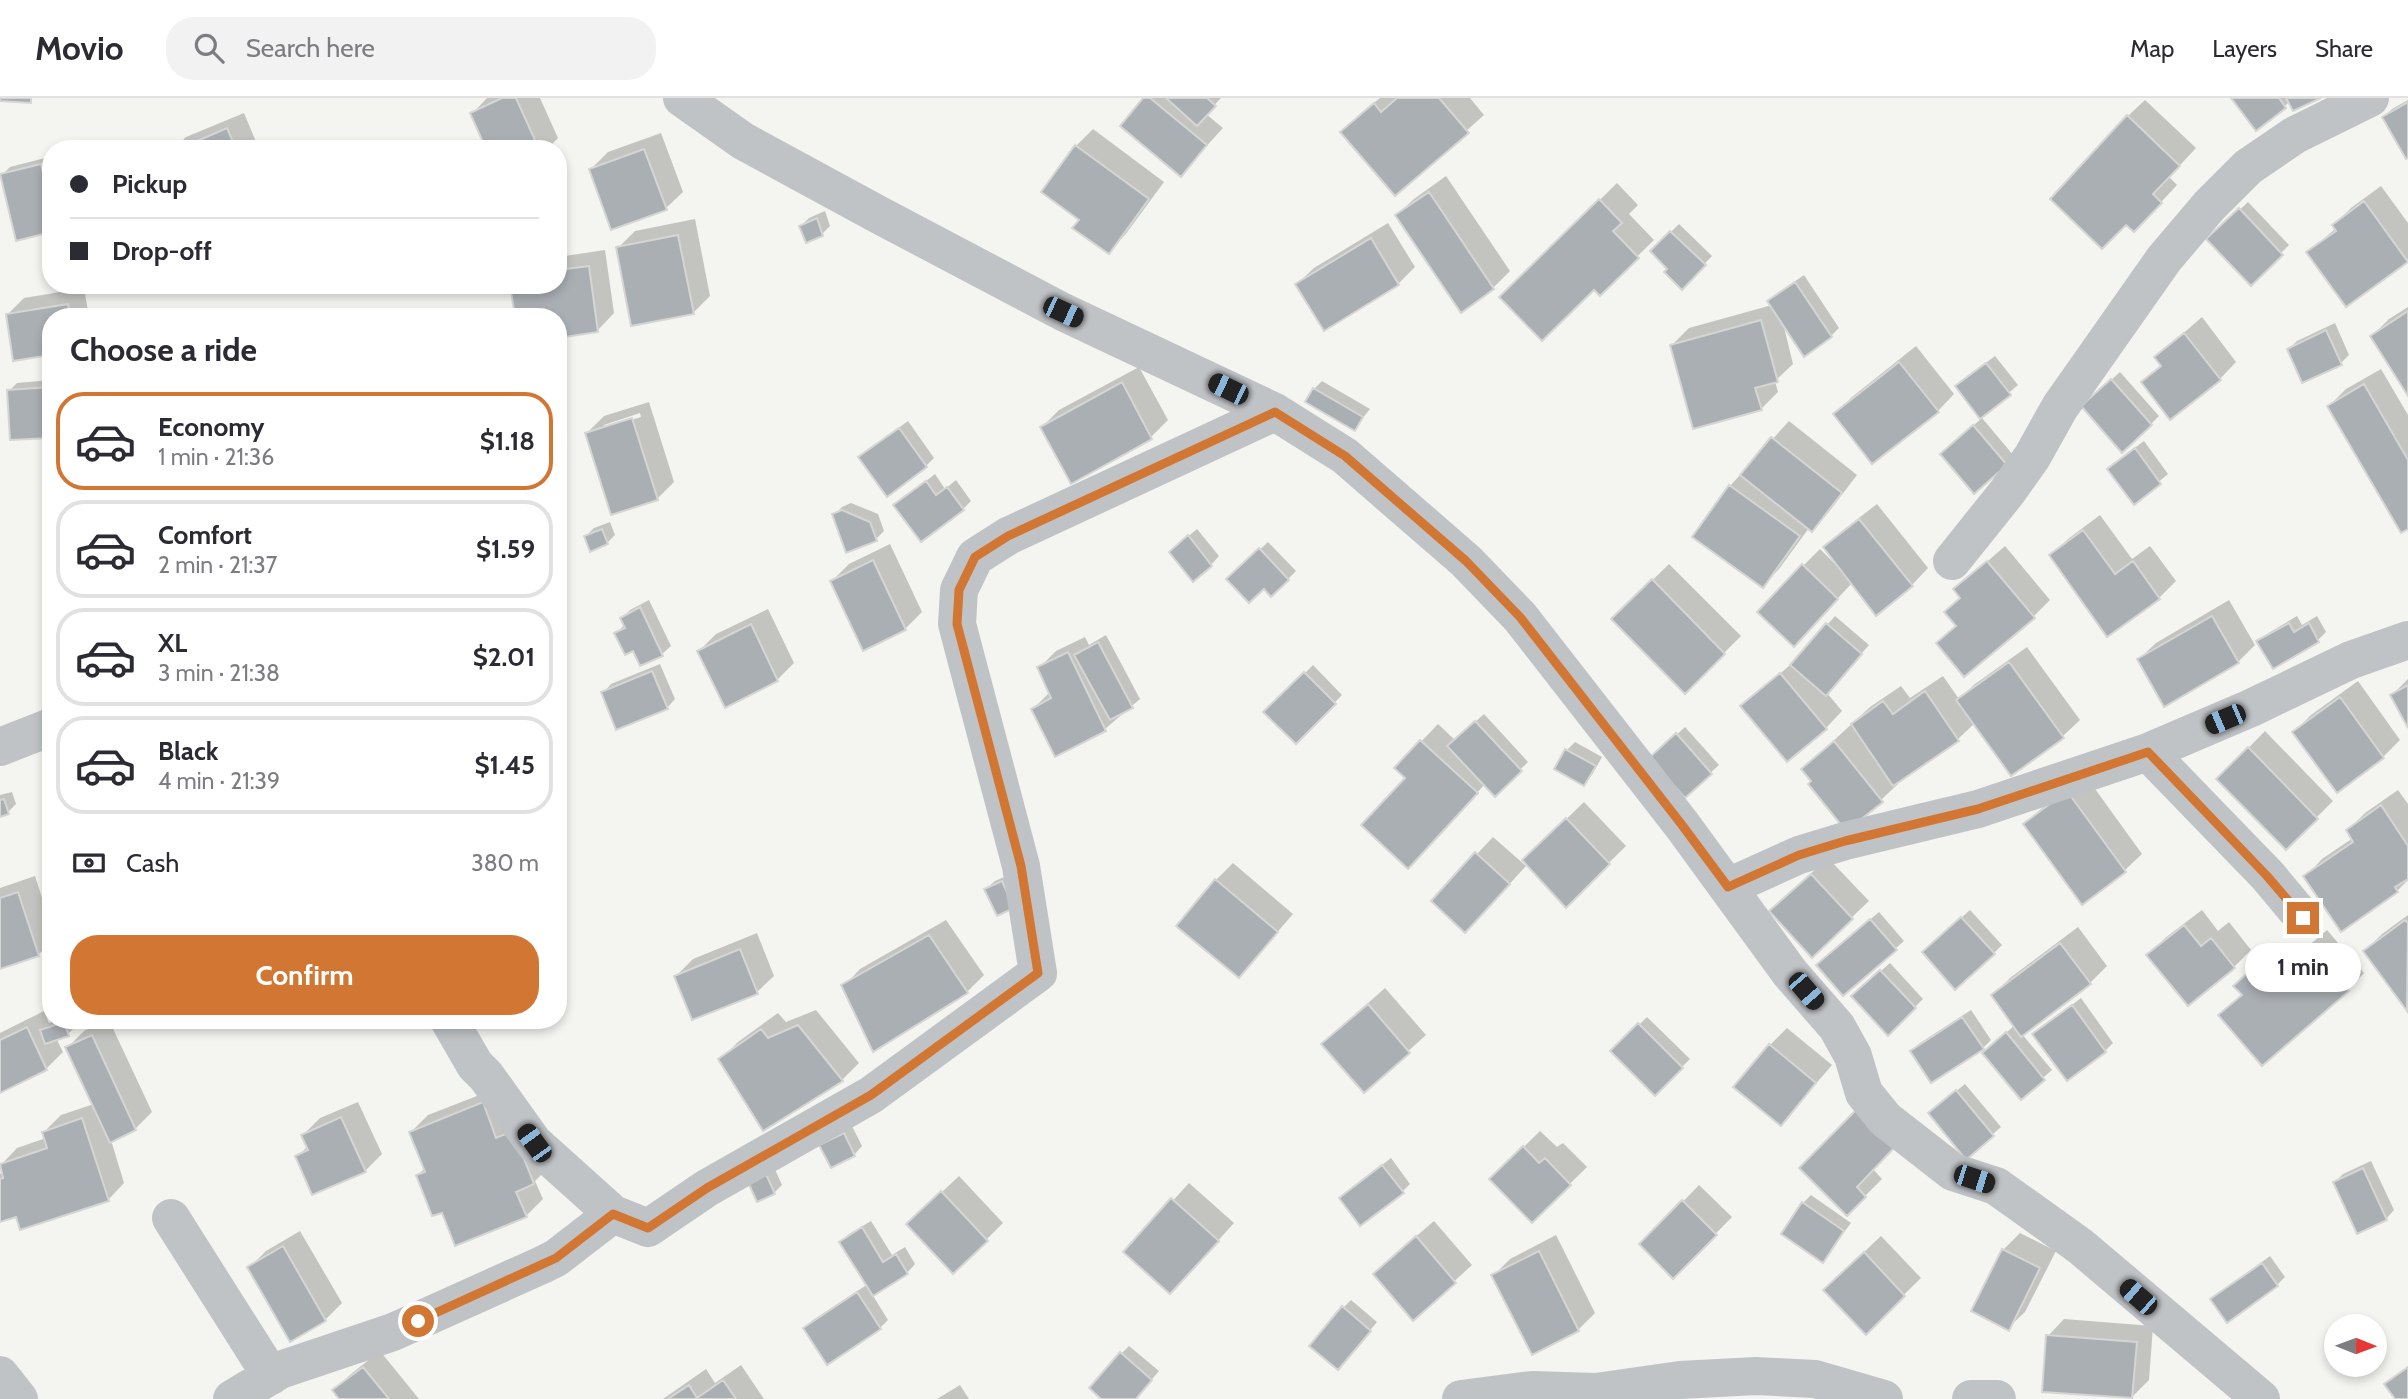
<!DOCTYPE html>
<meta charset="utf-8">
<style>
body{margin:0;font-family:Cabin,sans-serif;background:#f2f2f3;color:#2b2b33;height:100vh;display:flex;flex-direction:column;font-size:26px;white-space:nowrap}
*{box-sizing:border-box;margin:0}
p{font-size:23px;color:#7c7c81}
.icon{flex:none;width:38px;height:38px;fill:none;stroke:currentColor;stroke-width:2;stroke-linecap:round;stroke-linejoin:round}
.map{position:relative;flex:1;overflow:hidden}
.drawer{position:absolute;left:42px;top:210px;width:525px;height:721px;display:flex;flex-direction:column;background:#fff;border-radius:28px;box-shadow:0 4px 10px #0003}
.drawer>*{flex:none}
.guide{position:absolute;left:42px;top:42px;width:525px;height:154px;border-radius:28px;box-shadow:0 4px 10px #0003;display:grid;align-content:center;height:154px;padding:0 28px;background:#fff}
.needle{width:46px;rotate:91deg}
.tools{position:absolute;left:2324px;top:1216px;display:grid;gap:14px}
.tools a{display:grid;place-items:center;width:63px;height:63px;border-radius:50%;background:#fff;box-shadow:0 4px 10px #0003;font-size:35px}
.end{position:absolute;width:32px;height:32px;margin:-16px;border:9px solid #d27733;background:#fff;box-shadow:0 0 0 4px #fff}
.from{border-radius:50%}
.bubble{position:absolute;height:49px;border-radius:24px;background:#fff;box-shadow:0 4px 10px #0003;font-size:23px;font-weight:800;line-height:49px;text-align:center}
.car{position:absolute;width:21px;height:42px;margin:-21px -10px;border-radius:9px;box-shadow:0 0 5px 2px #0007;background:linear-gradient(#222 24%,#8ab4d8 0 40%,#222 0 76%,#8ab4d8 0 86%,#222 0)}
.guide b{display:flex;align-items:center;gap:24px;height:66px;font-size:26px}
.guide b+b{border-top:2px solid #e1e1e2}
.guide i{width:18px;height:18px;background:#2b2b33}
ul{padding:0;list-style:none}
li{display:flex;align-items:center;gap:21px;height:98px;margin:0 14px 10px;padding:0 14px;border:4px solid #e1e1e2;border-radius:28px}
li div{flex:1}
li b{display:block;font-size:26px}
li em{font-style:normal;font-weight:800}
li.current{border-color:#d27733}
li>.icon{width:63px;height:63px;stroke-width:1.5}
h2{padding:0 28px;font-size:32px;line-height:84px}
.pay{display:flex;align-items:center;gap:18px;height:77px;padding:0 28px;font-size:26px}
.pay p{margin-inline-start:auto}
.primary-button{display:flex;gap:14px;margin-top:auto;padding:14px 28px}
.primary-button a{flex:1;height:80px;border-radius:28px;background:#d27733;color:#fff;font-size:28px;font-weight:800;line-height:80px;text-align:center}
header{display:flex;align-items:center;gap:42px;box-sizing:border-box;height:98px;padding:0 35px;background:#fff;border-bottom:2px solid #e1e1e2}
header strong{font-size:33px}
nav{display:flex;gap:38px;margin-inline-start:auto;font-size:24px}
.search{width:490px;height:63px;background:#f2f2f3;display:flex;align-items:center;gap:18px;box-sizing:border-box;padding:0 24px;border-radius:28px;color:#7c7c81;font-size:26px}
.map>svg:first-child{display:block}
.shadow{fill:#0003;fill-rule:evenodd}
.building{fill:#aaafb4;stroke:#d5d6d4;stroke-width:2}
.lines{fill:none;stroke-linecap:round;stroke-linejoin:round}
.street{stroke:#c0c3c6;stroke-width:38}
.route{stroke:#d27733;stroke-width:9}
</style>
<header>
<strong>Movio</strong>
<div class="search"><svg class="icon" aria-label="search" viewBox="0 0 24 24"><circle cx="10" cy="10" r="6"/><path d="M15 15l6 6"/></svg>Search here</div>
<nav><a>Map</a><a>Layers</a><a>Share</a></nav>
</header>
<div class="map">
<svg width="2408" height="1301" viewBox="0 0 2408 1301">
<rect width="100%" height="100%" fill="#f4f4f1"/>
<!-- shadow -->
<path class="shadow" d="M487,0H540L558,40L547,51H488L472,16Z
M1146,0H1221L1206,16L1223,30L1181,76Z
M1380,0H1470L1484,17L1396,96L1359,17Z
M2233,0H2317L2290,3L2285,8Z
M2145,2L2196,50L2169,79L2177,87L2151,115L2126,125L2128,18Z
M2408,2V58L2384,19L2392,11Z
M244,15L259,51H174L186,39Z
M1093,31L1164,84L1125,137L1108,154L1081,121L1076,48Z
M661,35L683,94L666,110L591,71L608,54Z
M49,59L51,67V133L2,77L10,69Z
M1446,78L1510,173L1493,190L1397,117L1414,101Z
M1617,85L1638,107L1629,116L1654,142L1600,195L1594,190L1502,199Z
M2381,88L2408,125V161L2347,206L2309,154L2336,130L2334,127L2351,110Z
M2248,104L2289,147L2251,185L2209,141Z
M825,113L830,128L822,136L801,128L809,120Z
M695,121L710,198L693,215L618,150L635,133Z
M1388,125L1415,169L1398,186H1297L1314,170Z
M1679,126L1712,158L1682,189L1670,171L1652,153Z
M605,152L614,215L598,232L558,219V159Z
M1804,177L1839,230L1831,238L1783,225L1793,266L1775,283L1778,294L1761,311L1672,247L1689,230L1772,207L1769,204L1777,196Z
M84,190L89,219L8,216L24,200Z
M2408,209V295L2372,238L2389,221Z
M2202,219L2236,264L2220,281L2143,284L2162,266L2156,259Z
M2335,225L2349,257L2341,265L2289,251L2297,243Z
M1916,248L1954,296L1938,313L1836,316L1852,299Z
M1995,258L2018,287L1981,318L1966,280Z
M1139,269L1168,322L1151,339L1071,383L1042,329L1059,312Z
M2381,271L2408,317V429L2329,308L2346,291Z
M2120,274L2159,318L2151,326L2091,300Z
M51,282V337L50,338L9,293L17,285Z
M1322,283L1370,311L1354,331L1314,291Z
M649,304L674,384L657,401L587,335L604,318ZM640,315L641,319L604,330V327Z
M1982,320L2014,358L2006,366L1950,348Z
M908,323L934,360L926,368L869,352Z
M1789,323L1857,377L1828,415L1811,432L1809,430L1779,471L1763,488L1730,388Z
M2144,343L2168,376L2134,404L2117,363Z
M935,376L945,391L956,382L971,403L963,411L896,407Z
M851,405L878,416L884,433L876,441L834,417L842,409Z
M1877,406L1928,470L1912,487L1853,484L1811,529L1803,468L1820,451L1836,467L1838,465L1826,450L1842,433Z
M2100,417L2132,461L2150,448L2176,483L2159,500L2051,458L2068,441Z
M610,424L615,437L607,445L586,438L594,430Z
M1197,431L1219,458L1211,467L1179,446Z
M1268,444L1296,473L1288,481L1264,489L1237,473Z
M890,446L922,514L905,531L832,483L849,466Z
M2005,448L2050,502L2033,519L1938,545L1957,527L1946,514L1961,499L1956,491Z
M1669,466L1741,538L1685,594L1613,521Z
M649,502L671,548L662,556L641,566L634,551L617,535L625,526L622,520L630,512Z
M2229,502L2255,547L2238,564L2139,561L2156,545Z
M768,511L794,565L777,582L699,553L716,536Z
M1835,518L1869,547L1827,595L1842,613L1826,630L1743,608L1798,560Z
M2297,518L2302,527L2317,518L2326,534L2318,542L2273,569L2258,544L2267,536Z
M1106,537L1140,601L1105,631L1033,611L1050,594L1039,570L1056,553L1085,539L1089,547Z
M2027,549L2080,622L2063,638L2011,675L1975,625L1958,641L1896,684L1898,686L1881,702L1813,683L1803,671L1870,609L1901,588L1910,600L1943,578L1959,601L1975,586Z
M660,566L675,601L667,610L603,595L611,586Z
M1313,567L1342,597L1296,644L1266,614Z
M2408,581V626L2392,597Z
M2358,583L2400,642L2383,659L2337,693L2294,634L2311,617Z
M1484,616L1528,664L1495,696L1485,686L1424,752L1407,680L1396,670L1438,626L1455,642Z
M1685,629L1719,667L1685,698L1660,652Z
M2265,633L2333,703L2286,750L2218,681Z
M1575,644L1602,659L1592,677L1584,686L1567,652Z
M2085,677L2142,756L2125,772L2082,804L2025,726L2042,710Z
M2398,692L2408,706V782L2397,793L2306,778L2322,761L2353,740L2348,732L2365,715Z
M12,694L16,706L8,714L0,717V697Z
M1584,704L1626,748L1566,807L1524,762Z
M1493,739L1526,768L1482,816L1433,803Z
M1828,760L1869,803L1812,857L1788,796Z
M1233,765L1293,816L1239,878L1216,782Z
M1011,776L1021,800L986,791L995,783Z
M35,778L51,828V844L38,857L0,869V790Z
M1970,812L2002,847L1994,855L1932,846Z
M2202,812L2218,833L2229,824L2251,852L2234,869L2149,857L2165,840Z
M1879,814L1904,843L1843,896L1826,859Z
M2408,817V911L2365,853L2382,836Z
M946,822L984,877L967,894L844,888L860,871Z
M2078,829L2107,868L2090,885L2022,936L2052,972L2021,999L1992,947L2015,927L1993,897L2010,880Z
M2327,832L2364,875L2348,892L2221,917L2243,896L2252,871L2279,847L2292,862Z
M757,835L774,878L757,894L676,878L693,861Z
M1890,865L1923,901L1888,936L1862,890Z
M1385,890L1426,937L1364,993L1340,930Z
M2081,900L2113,945L2105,953L2035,936Z
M816,912L859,965L842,982L764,1031L721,961L738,944L778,915L786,924Z
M1971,912L1991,942L1983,950L1912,953L1920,945Z
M44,913L49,925L57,922H74L76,928L68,936L56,940L63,954L46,971L0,993V935Z
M1647,919L1690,961L1655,996L1613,953Z
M107,922H109L152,1014L135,1031L111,1042L124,1085L108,1102L17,1117H0V1076L3,1073L1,1067L17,1050L46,1040L44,1034L61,1017L94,1006L67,950L84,933Z
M1787,930L1832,967L1781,1026L1770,947Z
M1965,986L2001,1029L1967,1059L1939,1007Z
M500,989L550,1068L535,1083L543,1101L526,1118L443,1112L418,1077L425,1070L411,1034L428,1017Z
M358,1004L382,1056L365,1073L297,1059L308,1048L303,1037L320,1020Z
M852,1028L862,1048L854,1057L829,1039Z
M1540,1033L1557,1049L1563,1045L1587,1069L1532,1123L1491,1081Z
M1391,1060L1410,1086L1402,1094L1349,1093Z
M2371,1063L2394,1112L2386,1121L2335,1084L2343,1076Z
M773,1067L782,1087L774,1095L749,1082Z
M1801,1070L1873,1071L1882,1081L1847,1116Z
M959,1078L1003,1125L986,1142L925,1110Z
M1189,1085L1234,1125L1187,1177L1126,1154Z
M1699,1087L1732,1119L1673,1179L1642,1146Z
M1811,1097L1851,1125L1823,1162L1803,1105Z
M871,1123L892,1157L905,1149L915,1166L907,1175L872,1196L888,1222L880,1230L828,1264L805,1230L813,1222L868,1186L841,1144L849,1136Z
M1434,1123L1472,1167L1413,1221L1392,1159Z
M300,1133L342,1205L325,1222L249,1170L266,1153Z
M2020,1135L2056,1153L2025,1214L2008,1230L2003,1152Z
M1556,1137L1595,1215L1578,1232L1494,1177L1510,1161Z
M1881,1138L1921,1180L1866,1234L1842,1175Z
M2270,1158L2285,1179L2277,1187L2212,1201Z
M1351,1202L1377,1224L1345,1262L1343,1210Z
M2064,1221L2153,1228L2149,1282L2132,1299L2048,1238Z
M1129,1248L1159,1273L1135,1301H1104L1121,1256Z
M380,1253L419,1301H341L335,1292L351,1276Z
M741,1267L764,1301H663L706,1271L715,1285Z
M960,1287L969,1301H937Z"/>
<!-- building -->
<path class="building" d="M0,0H31V5L0,3Z
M502,0H516L539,51H486L470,15Z
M1143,0H1150L1207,47L1181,79L1120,28Z
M1166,0H1207L1216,8L1197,28Z
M1397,0H1439L1469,35L1395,98L1340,34L1374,5L1381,14Z
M2231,0H2279L2286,10L2256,33Z
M2286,0H2321L2293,13Z
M2408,4V60L2406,61L2382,19Z
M2127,17L2180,68L2153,96L2162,105L2134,134L2126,127L2102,151L2050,101Z
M227,30L236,51H179Z
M1075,47L1149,101L1109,156L1072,130L1079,122L1041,94Z
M644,51L667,112L611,132L589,71Z
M41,66L51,106V134L16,143L0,76Z
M1429,94L1494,191L1461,215L1395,117Z
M1599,101L1622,125L1613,133L1639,160L1600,198L1594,192L1542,243L1499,199Z
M2364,103L2408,164L2346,209L2306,154L2336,133L2332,127Z
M2239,110L2283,157L2251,188L2206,141Z
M817,120L823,138L806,145L799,128Z
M1670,133L1706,167L1682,192L1664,174L1667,171L1650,153Z
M678,137L694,216L631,228L616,149Z
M1371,140L1399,187L1324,233L1295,186Z
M589,168L598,234L558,240V219H515L510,187H558V172Z
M1795,184L1832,239L1804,259L1767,203Z
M68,206L70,219H51V257L13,263L6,216Z
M2408,213V298L2370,238Z
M1761,222L1778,284L1755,290L1762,312L1693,331L1670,247Z
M2326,232L2342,267L2302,285L2287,251Z
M2184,235L2221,282L2170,322L2141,284L2161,268L2154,259Z
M1899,264L1939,314L1872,366L1833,316Z
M1986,265L2011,297L1980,321L1955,288Z
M2111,281L2152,327L2122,355L2081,308Z
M1122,284L1152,341L1071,386L1040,329Z
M2364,286L2408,362V431L2401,435L2327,308Z
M51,289L50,340L10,342L7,292Z
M1313,290L1363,319L1355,333L1305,304Z
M632,320L658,402L611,417L585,335Z
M1973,327L2007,367L1974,396L1940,356Z
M899,330L927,369L887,399L858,359Z
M1771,339L1842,395L1812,434L1740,377Z
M2135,350L2161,386L2134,407L2107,371Z
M926,383L936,397L947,389L964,412L921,444L893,407Z
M1729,387L1800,438L1763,490L1692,439Z
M842,412L870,424L877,443L846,455L832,416Z
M1859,421L1913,488L1876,518L1823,449Z
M602,431L608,446L590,454L584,438Z
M2083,432L2115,476L2133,463L2160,501L2107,539L2049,457Z
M1188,437L1212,468L1193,484L1169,454Z
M1259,450L1289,482L1271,499L1264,491L1249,505L1226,481Z
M873,462L906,532L863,553L830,483Z
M1987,463L2035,520L1964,579L1936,545L1956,528L1944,514L1960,500L1953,491Z
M1802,466L1838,501L1794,549L1757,514Z
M1652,481L1725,556L1685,596L1611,521Z
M640,509L663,558L640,568L633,553L625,557L614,535L625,530L620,520Z
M2212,518L2239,565L2164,609L2137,561Z
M1826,525L1862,556L1826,598L1790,567Z
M2289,525L2294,534L2309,525L2319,544L2273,571L2256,543Z
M751,526L778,583L725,610L697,553Z
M1098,544L1133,610L1110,622L1074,557Z
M1068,554L1106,633L1055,659L1031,611L1051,600L1037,569Z
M2009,564L2064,640L2011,678L1956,602Z
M652,573L668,611L616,632L601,594Z
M1304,574L1336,606L1296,646L1263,614Z
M1780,575L1827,631L1787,664L1740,608Z
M2408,587V630L2390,597Z
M1925,593L1959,643L1893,688L1851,626L1883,603L1893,616Z
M2340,599L2384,660L2337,695L2292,634Z
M1475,623L1522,673L1495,699L1447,648Z
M1676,635L1712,676L1685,700L1649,660Z
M1420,642L1478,695L1408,771L1361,727L1405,680L1394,670Z
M1834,643L1883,704L1846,733L1808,686L1811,683L1801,671Z
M2248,649L2318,721L2286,752L2216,681Z
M1565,651L1596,668L1584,688L1554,671Z
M2067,693L2126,774L2082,807L2023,726Z
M4,701L9,716L0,719V702Z
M2381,707L2408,748V781L2395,789L2398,794L2341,834L2303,778L2353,744L2346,732Z
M1566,720L1610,766L1566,810L1522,762Z
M1475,754L1510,786L1465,835L1431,803Z
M1811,776L1853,821L1812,860L1769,813Z
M1215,781L1278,834L1239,880L1176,828Z
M1002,783L1014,810L997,818L984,791Z
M18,794L39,858L0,871V800Z
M1961,819L1995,856L1955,892L1922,854Z
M1870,821L1897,852L1843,898L1816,867Z
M2405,822L2408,825L2407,913L2363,853Z
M2184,827L2201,848L2211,840L2235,870L2188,908L2146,857Z
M929,837L968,895L873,954L841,887Z
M2060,845L2091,886L2021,939L1991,897Z
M2310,847L2349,893L2262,968L2218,917L2242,897L2233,888L2262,862L2274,878Z
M740,851L758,896L692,922L674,878Z
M1880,872L1916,910L1888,938L1851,898Z
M1368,906L1410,955L1364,995L1321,946Z
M2072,907L2106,954L2067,983L2032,936Z
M1962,919L1984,951L1931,985L1910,953Z
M64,924L69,938L45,946L40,932Z
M1638,925L1683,970L1655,998L1610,953Z
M798,927L843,983L763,1033L718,961L761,931L768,940Z
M27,929L47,972L0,995V942Z
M2006,934L2045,982L2021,1002L1982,955Z
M92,937L136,1032L110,1045L65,949Z
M1769,946L1816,985L1781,1028L1733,989Z
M1956,992L1994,1038L1966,1062L1928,1015Z
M483,1004L496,1040L513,1033L534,1086L516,1094L527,1119L455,1148L442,1115L432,1118L416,1077L425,1074L409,1034Z
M1856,1012L1894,1050L1857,1089L1866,1099L1847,1118L1799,1070Z
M341,1019L366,1074L312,1097L295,1058L308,1052L301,1037Z
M82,1020L109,1103L20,1132L16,1119L0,1124V1081L3,1080L0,1066L47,1050L42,1034Z
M844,1035L855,1058L831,1070L819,1047Z
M1523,1048L1539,1065L1545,1060L1571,1087L1532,1125L1489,1081Z
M1382,1067L1404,1095L1360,1128L1339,1100Z
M2363,1070L2387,1122L2357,1136L2333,1084Z
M765,1074L775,1096L757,1104L747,1082Z
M941,1093L988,1143L953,1176L906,1126Z
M1171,1100L1219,1143L1170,1196L1123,1154Z
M1682,1102L1717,1137L1673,1181L1639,1146Z
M1802,1104L1844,1133L1823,1165L1781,1136Z
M862,1129L883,1164L896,1156L908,1176L873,1198L839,1144Z
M1416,1138L1456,1185L1413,1223L1373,1176Z
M283,1148L326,1223L290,1244L247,1169Z
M2002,1151L2040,1170L2009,1233L1971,1213Z
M1539,1153L1579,1233L1532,1257L1491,1177Z
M1864,1154L1905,1198L1866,1237L1823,1192Z
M2262,1165L2278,1188L2227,1225L2210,1201Z
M857,1194L881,1231L827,1267L803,1230Z
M1342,1208L1371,1233L1338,1272L1309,1248Z
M2046,1237L2137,1244L2132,1300L2042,1294Z
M1120,1254L1152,1282L1136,1301H1101L1089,1290Z
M363,1269L389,1301H339L332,1292Z
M2408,1269V1301H2395L2384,1286Z
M723,1282L736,1301H668L689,1287L697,1300Z"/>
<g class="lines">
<!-- street -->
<path class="street" d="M682,0L743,43L881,118L1063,214L1275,314L1345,358L1466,463L1520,519L1682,727L1790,875L1837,929L1853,958L1864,995L1885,1021L1953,1074L1996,1088L2080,1148L2261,1301
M1952,463L2008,393L2032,359L2060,309L2164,161L2209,108L2248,69L2295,37L2370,0
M0,649L51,629
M2148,654L2268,778L2303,820
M1728,789L1799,757L1845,743L1978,711L2148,654L2251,610L2351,562L2408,542
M449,922L475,967L486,978L534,1045L613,1116
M171,1120L271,1278
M0,1277L19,1301
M232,1301L280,1272L393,1234L542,1167L556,1160L613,1116L648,1130L707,1090L871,997L1038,875L1021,768L957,526L959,492L975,459L1008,438L1275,314
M1461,1301L1532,1292L1596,1294L1680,1282L1756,1278L1815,1281L1884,1301
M1971,1301H1997"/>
</g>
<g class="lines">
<!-- route -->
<path class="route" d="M418,1223L556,1160L613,1116L648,1130L707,1090L871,997L1038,875L1021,768L957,526L959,492L975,459L1008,438L1275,314L1345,358L1466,463L1520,519L1682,727L1728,789L1799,757L1845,743L1978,711L2148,654L2267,778L2303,820"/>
</g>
</svg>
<div class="tools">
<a><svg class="needle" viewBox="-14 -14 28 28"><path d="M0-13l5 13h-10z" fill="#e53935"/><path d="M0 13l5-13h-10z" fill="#7c7c81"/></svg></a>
</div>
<i class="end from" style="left:418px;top:1223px"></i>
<i class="end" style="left:2303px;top:820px"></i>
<div class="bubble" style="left:2245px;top:845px;width:116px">1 min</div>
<i class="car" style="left:1063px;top:214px;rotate:115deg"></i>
<i class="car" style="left:1228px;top:291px;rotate:296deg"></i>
<i class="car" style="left:2225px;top:621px;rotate:247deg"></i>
<i class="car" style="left:1806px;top:893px;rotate:139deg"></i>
<i class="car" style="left:534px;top:1045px;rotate:324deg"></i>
<i class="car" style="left:1974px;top:1081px;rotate:108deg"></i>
<i class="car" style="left:2138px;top:1199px;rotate:311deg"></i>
<div class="guide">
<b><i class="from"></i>Pickup</b>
<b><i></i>Drop-off</b>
</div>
<section class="drawer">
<h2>Choose a ride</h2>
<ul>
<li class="current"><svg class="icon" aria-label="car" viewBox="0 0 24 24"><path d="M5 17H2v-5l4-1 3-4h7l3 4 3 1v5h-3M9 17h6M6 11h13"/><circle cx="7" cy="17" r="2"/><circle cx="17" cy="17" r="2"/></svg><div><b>Economy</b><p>1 min · 21:36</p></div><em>$1.18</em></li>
<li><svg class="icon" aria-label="car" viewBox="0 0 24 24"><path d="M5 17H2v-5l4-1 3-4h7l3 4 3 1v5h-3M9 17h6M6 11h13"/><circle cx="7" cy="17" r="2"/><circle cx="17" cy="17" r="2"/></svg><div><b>Comfort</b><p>2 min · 21:37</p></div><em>$1.59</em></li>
<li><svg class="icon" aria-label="car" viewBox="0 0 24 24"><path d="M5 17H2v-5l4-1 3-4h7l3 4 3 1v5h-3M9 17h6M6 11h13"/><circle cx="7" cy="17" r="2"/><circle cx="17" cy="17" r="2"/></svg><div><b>XL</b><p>3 min · 21:38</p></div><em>$2.01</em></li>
<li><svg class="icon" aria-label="car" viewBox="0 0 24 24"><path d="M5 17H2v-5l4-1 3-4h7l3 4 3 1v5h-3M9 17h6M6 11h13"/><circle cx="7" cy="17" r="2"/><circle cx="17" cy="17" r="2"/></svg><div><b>Black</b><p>4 min · 21:39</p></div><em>$1.45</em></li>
</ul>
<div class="pay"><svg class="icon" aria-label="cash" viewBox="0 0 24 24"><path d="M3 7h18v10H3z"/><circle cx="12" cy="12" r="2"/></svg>Cash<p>380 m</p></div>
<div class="primary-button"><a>Confirm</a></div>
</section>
</div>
